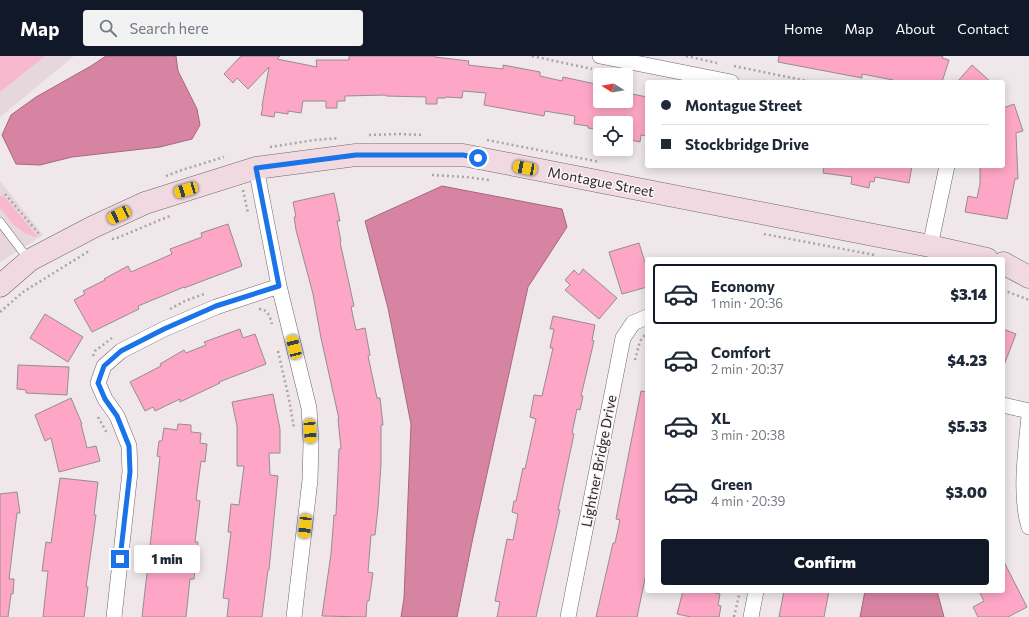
<!DOCTYPE html>
<meta charset="utf-8">
<style>
body{margin:0;font-family:Commissioner,sans-serif;background:#f2f2f3;color:#1f2937;height:100vh;display:flex;flex-direction:column;font-size:15px;white-space:nowrap}
*{box-sizing:border-box;margin:0}
p{font-size:13px;color:#747a83}
.icon{flex:none;width:22px;height:22px;fill:none;stroke:currentColor;stroke-width:2;stroke-linecap:round;stroke-linejoin:round}
.map{position:relative;flex:1;overflow:hidden}
.panel{position:absolute;left:645px;top:201px;width:360px;height:336px;display:flex;flex-direction:column;background:#fff;border-radius:4px;box-shadow:0 2px 10px #0003}
.panel>*{flex:none}
.hud{position:absolute;left:645px;top:24px;width:360px;height:88px;border-radius:4px;box-shadow:0 2px 10px #0003;display:grid;align-content:center;height:88px;padding:0 16px;background:#fff}
.needle{width:26px;rotate:281deg}
.fabs{position:absolute;left:593px;top:12px;display:grid;gap:8px}
.fabs a{display:grid;place-items:center;width:40px;height:40px;border-radius:4px;background:#fff;box-shadow:0 2px 10px #0003;font-size:20px}
.end{position:absolute;width:18px;height:18px;margin:-9px;border:5px solid #1a73e8;background:#fff;box-shadow:0 0 0 2px #fff}
.from{border-radius:50%}
.bubble{position:absolute;height:28px;border-radius:4px;background:#fff;box-shadow:0 2px 10px #0003;font-size:13px;font-weight:800;line-height:28px;text-align:center}
.car{position:absolute;width:12px;height:24px;margin:-12px -6px;border-radius:5px;box-shadow:0 0 3px 1px #0007;background:linear-gradient(#f5c518 24%,#345 0 40%,#f5c518 0 76%,#345 0 86%,#f5c518 0)}
.hud b{display:flex;align-items:center;gap:14px;height:38px;font-size:15px}
.hud b+b{border-top:1px solid #e0e1e3}
.hud i{width:10px;height:10px;background:#1f2937}
ul{padding:7px 0 0;list-style:none}
li{display:flex;align-items:center;gap:12px;height:60px;margin:0 8px 6px;padding:0 8px;border:2px solid transparent;border-radius:4px}
li div{flex:1}
li b{display:block;font-size:15px}
li em{font-style:normal;font-weight:800}
li.current{border-color:#111827}
li>.icon{width:36px;height:36px;stroke-width:1.5}
.cta{display:flex;gap:8px;margin-top:auto;padding:8px 16px}
.cta a{flex:1;height:46px;border-radius:4px;background:#111827;color:#fff;font-size:16px;font-weight:800;line-height:46px;text-align:center}
header{display:flex;align-items:center;gap:24px;box-sizing:border-box;height:56px;padding:0 20px;background:#111827;color:#fff}
header strong{font-size:19px}
nav{display:flex;gap:22px;margin-inline-start:auto;font-size:14px}
.search{width:280px;height:36px;background:#f2f2f3;display:flex;align-items:center;gap:10px;box-sizing:border-box;padding:0 14px;border-radius:4px;color:#747a83;font-size:15px}
.map>svg:first-child{display:block}
.built{fill:#e6d7dc}
.green{fill:#f8b8cd}
.water{fill:#d784a2;stroke:#a4697e}
.building{fill:#fda6c5;stroke:#948e90}
.lines{fill:none;stroke-linecap:round;stroke-linejoin:round}
.lane-casing{stroke:#6e6769;stroke-width:9}
.street-casing{stroke:#6e6769;stroke-width:16}
.secondary-casing{stroke:#6e6769;stroke-width:23}
.path{stroke:#aaa4a6;stroke-width:2.5;stroke-dasharray:2 3;stroke-linecap:butt}
.lane{stroke:#fff;stroke-width:8}
.street{stroke:#fff;stroke-width:15}
.secondary{stroke:#f1d9e1;stroke-width:22}
.route{stroke:#1a73e8;stroke-width:5}
.labels{text-anchor:middle;stroke-width:3;stroke-linejoin:round;paint-order:stroke}
.street-label{font-size:14px;fill:#2d2b2b;stroke:#fcf5f7}
</style>
<header>
<strong>Map</strong>
<div class="search"><svg class="icon" aria-label="search" viewBox="0 0 24 24"><circle cx="10" cy="10" r="6"/><path d="M15 15l6 6"/></svg>Search here</div>
<nav><a>Home</a><a>Map</a><a>About</a><a>Contact</a></nav>
</header>
<div class="map">
<svg width="1029" height="561" viewBox="0 0 1029 561">
<rect width="100%" height="100%" fill="#efe7ea"/>
<!-- built -->
<path class="built" d="M0,0H74L0,61Z
M0,125L43,179L0,206Z"/>
<!-- green -->
<path class="green" d="M0,0H45L0,36Z
M3,139L37,180L35,181L25,177L14,169L0,152V141Z"/>
<!-- water -->
<path class="water" d="M106,0H176L178,15L197,53L200,69L192,83L160,91L72,101L40,109L16,108L2,79L11,59L36,41L91,10Z
M442,130L562,153L567,171L528,231L472,486L457,561H401L404,542L411,368L388,252L365,165Z
M865,535H937L944,561H860Z"/>
<!-- building -->
<path class="building" d="M241,0H280L277,3L317,11L316,4H349V0H435V1L469,5L468,9L503,13V9L519,12L540,16V20L562,25L563,21L600,29V45H626L627,37L647,41V80L641,79L640,86L626,83V67H600V74L588,72V70L574,68L575,60L545,55L544,60L484,49L486,37L463,35L462,42L446,41L445,42H437V48H426V41L386,40V39L345,40V45H337V52H326V45H303L301,57L288,55V58L275,56L274,61L261,59L263,50H262L269,11L248,33L237,22L233,27L224,18Z
M779,0H943L942,2L949,4L942,26H892L893,24L862,18V22L778,6Z
M972,9L991,26H957Z
M1014,48L1023,75L1016,77L1018,123H1015L1007,163L965,156L968,140L977,142L980,128V110H1003V52Z
M824,110H912L909,127L875,121L874,126L870,125L869,132L851,128L852,121L823,117Z
M334,137L340,165H337L341,185L340,186L354,250L351,251L356,274L365,272L370,299L368,300L377,342H380L383,369H381V408L378,452L375,479H371L368,516L373,517L369,545H367L366,561L322,560L331,498L334,459H336L339,393H341L338,363H339L321,282L313,238L296,174L294,161H296L293,146Z
M228,168L242,210L184,232V231L138,250L139,253L92,276L74,244L85,238L83,235L105,224L104,223L128,210L131,216L172,198L170,193L202,181L201,177Z
M639,187L647,213V231L622,238L609,196Z
M583,213L617,242L599,263L565,234L570,229L565,224L574,214L579,219Z
M45,258L83,281L68,306L30,282Z
M553,260L595,269L592,284L594,285L581,340H583L580,354L577,353L572,377L574,378L558,454H560L557,468L536,561H497L500,546L495,545L507,483L513,484L518,458L512,456L514,445H516L523,412L525,413L536,363L530,361L534,339L542,340L553,292H550L554,273H550Z
M240,273L243,282L255,278L266,308L219,326L220,327L180,346V343L155,355L153,351L145,355L130,326L161,310L160,308L184,294L186,297L206,289L204,286Z
M1003,273L1016,278L1004,309H1003Z
M18,309L69,311L67,339L26,337V334L17,333Z
M641,335L647,336V513L641,542L637,561H596L613,487H615L620,464L616,463Z
M273,338L280,373V397H269L270,419L278,420L269,514H268L262,561H227L229,543L223,542L231,476H228L231,448L239,449L244,410H237V370L232,346Z
M71,342L82,368H81L87,392L96,390L100,405L59,416L51,382L45,385L35,359Z
M178,368L191,369V376L201,377L200,387L207,388L205,406L201,405L196,444L200,445L195,486H198L194,523H190L186,561H142L160,401L157,400L159,385H162L164,372L177,374Z
M60,422L98,426L94,459H96L86,531H88L84,561H43L48,515H42L46,486L51,487Z
M17,436L20,457H17L9,523H14L13,538H11L8,561H0V438Z
M1003,504L1027,551L1008,561H978L973,551L984,545L979,535H1003Z
M683,535H706L720,538L718,549L721,550L719,561H691L677,558Z
M784,535H829L824,561H779Z"/>
<g class="lines">
<!-- lane casing -->
<g class="lane-casing">
<path id="lane" d="M0,166L29,204"/>
</g>
<!-- street casing -->
<g class="street-casing">
<path id="street" d="M600,0L731,26
M256,112L279,230
M930,190L947,110
M1003,349L1029,355
M1029,360C1026,395 1019,438 1029,471
M114,561L130,416L129,390L117,360L105,343L98,327L104,310L121,295L164,273L216,251L279,230L309,352L311,387L310,424L294,561
M568,561L623,282L633,267L647,261
M751,561L756,535"/>
</g>
<!-- secondary casing -->
<g class="secondary-casing">
<path id="secondary" d="M1003,207L1029,221
M0,230L30,204L93,171L145,147L256,112L356,99H463L930,190L987,203"/>
</g>
<!-- path -->
<path class="path" d="M532,0L592,13
M686,0L717,7
M734,10L812,26
M369,79L398,78L424,79
M487,84L600,106
M270,91L315,84L339,82
M432,119L466,121L489,124
M166,120L182,114L224,101
M243,134L248,157
M5,138L40,179
M764,178L875,199
M112,183L117,182L172,159
M1003,234L1029,244
M170,253L185,245L204,238
M259,253C268,253 270,261 272,268
M0,256L23,236L89,195
M278,295L289,343L294,372
M93,300L95,295L112,282
M635,304L640,285L646,278
M98,361L107,377
M734,561L740,535"/>
<!-- lane -->
<use href="#lane" class="lane"/>
<!-- street -->
<use href="#street" class="street"/>
<!-- secondary -->
<use href="#secondary" class="secondary"/>
</g>
<g class="lines">
<!-- route -->
<path class="route" d="M120,503L130,416L129,390L117,360L105,343L98,327L104,310L121,295L164,273L216,250L279,230L256,112L356,99H463L478,102"/>
</g>
<g class="labels">
<!-- street labels -->
<g class="street-label">
<text transform="translate(601 126) rotate(11)" y="5">Montague Street</text>
<text transform="translate(599 405) rotate(-79)" y="5">Lightner Bridge Drive</text>
</g>
</g>
</svg>
<div class="fabs">
<a><svg class="needle" viewBox="-14 -14 28 28"><path d="M0-13l5 13h-10z" fill="#e53935"/><path d="M0 13l5-13h-10z" fill="#747a83"/></svg></a>
<a><svg class="icon" aria-label="locate" viewBox="0 0 24 24"><circle cx="12" cy="12" r="6"/><path d="M12 2v4M12 18v4M2 12h4M18 12h4"/></svg></a>
</div>
<i class="end from" style="left:478px;top:102px"></i>
<i class="end" style="left:120px;top:503px"></i>
<div class="bubble" style="left:134px;top:489px;width:66px">1 min</div>
<i class="car" style="left:525px;top:112px;rotate:281deg"></i>
<i class="car" style="left:186px;top:134px;rotate:253deg"></i>
<i class="car" style="left:119px;top:159px;rotate:245deg"></i>
<i class="car" style="left:294px;top:291px;rotate:346deg"></i>
<i class="car" style="left:310px;top:375px;rotate:176deg"></i>
<i class="car" style="left:305px;top:470px;rotate:186deg"></i>
<div class="hud">
<b><i class="from"></i>Montague Street</b>
<b><i></i>Stockbridge Drive</b>
</div>
<section class="panel">
<ul>
<li class="current"><svg class="icon" aria-label="car" viewBox="0 0 24 24"><path d="M5 17H2v-5l4-1 3-4h7l3 4 3 1v5h-3M9 17h6M6 11h13"/><circle cx="7" cy="17" r="2"/><circle cx="17" cy="17" r="2"/></svg><div><b>Economy</b><p>1 min · 20:36</p></div><em>$3.14</em></li>
<li><svg class="icon" aria-label="car" viewBox="0 0 24 24"><path d="M5 17H2v-5l4-1 3-4h7l3 4 3 1v5h-3M9 17h6M6 11h13"/><circle cx="7" cy="17" r="2"/><circle cx="17" cy="17" r="2"/></svg><div><b>Comfort</b><p>2 min · 20:37</p></div><em>$4.23</em></li>
<li><svg class="icon" aria-label="car" viewBox="0 0 24 24"><path d="M5 17H2v-5l4-1 3-4h7l3 4 3 1v5h-3M9 17h6M6 11h13"/><circle cx="7" cy="17" r="2"/><circle cx="17" cy="17" r="2"/></svg><div><b>XL</b><p>3 min · 20:38</p></div><em>$5.33</em></li>
<li><svg class="icon" aria-label="car" viewBox="0 0 24 24"><path d="M5 17H2v-5l4-1 3-4h7l3 4 3 1v5h-3M9 17h6M6 11h13"/><circle cx="7" cy="17" r="2"/><circle cx="17" cy="17" r="2"/></svg><div><b>Green</b><p>4 min · 20:39</p></div><em>$3.00</em></li>
</ul>
<div class="cta"><a>Confirm</a></div>
</section>
</div>
